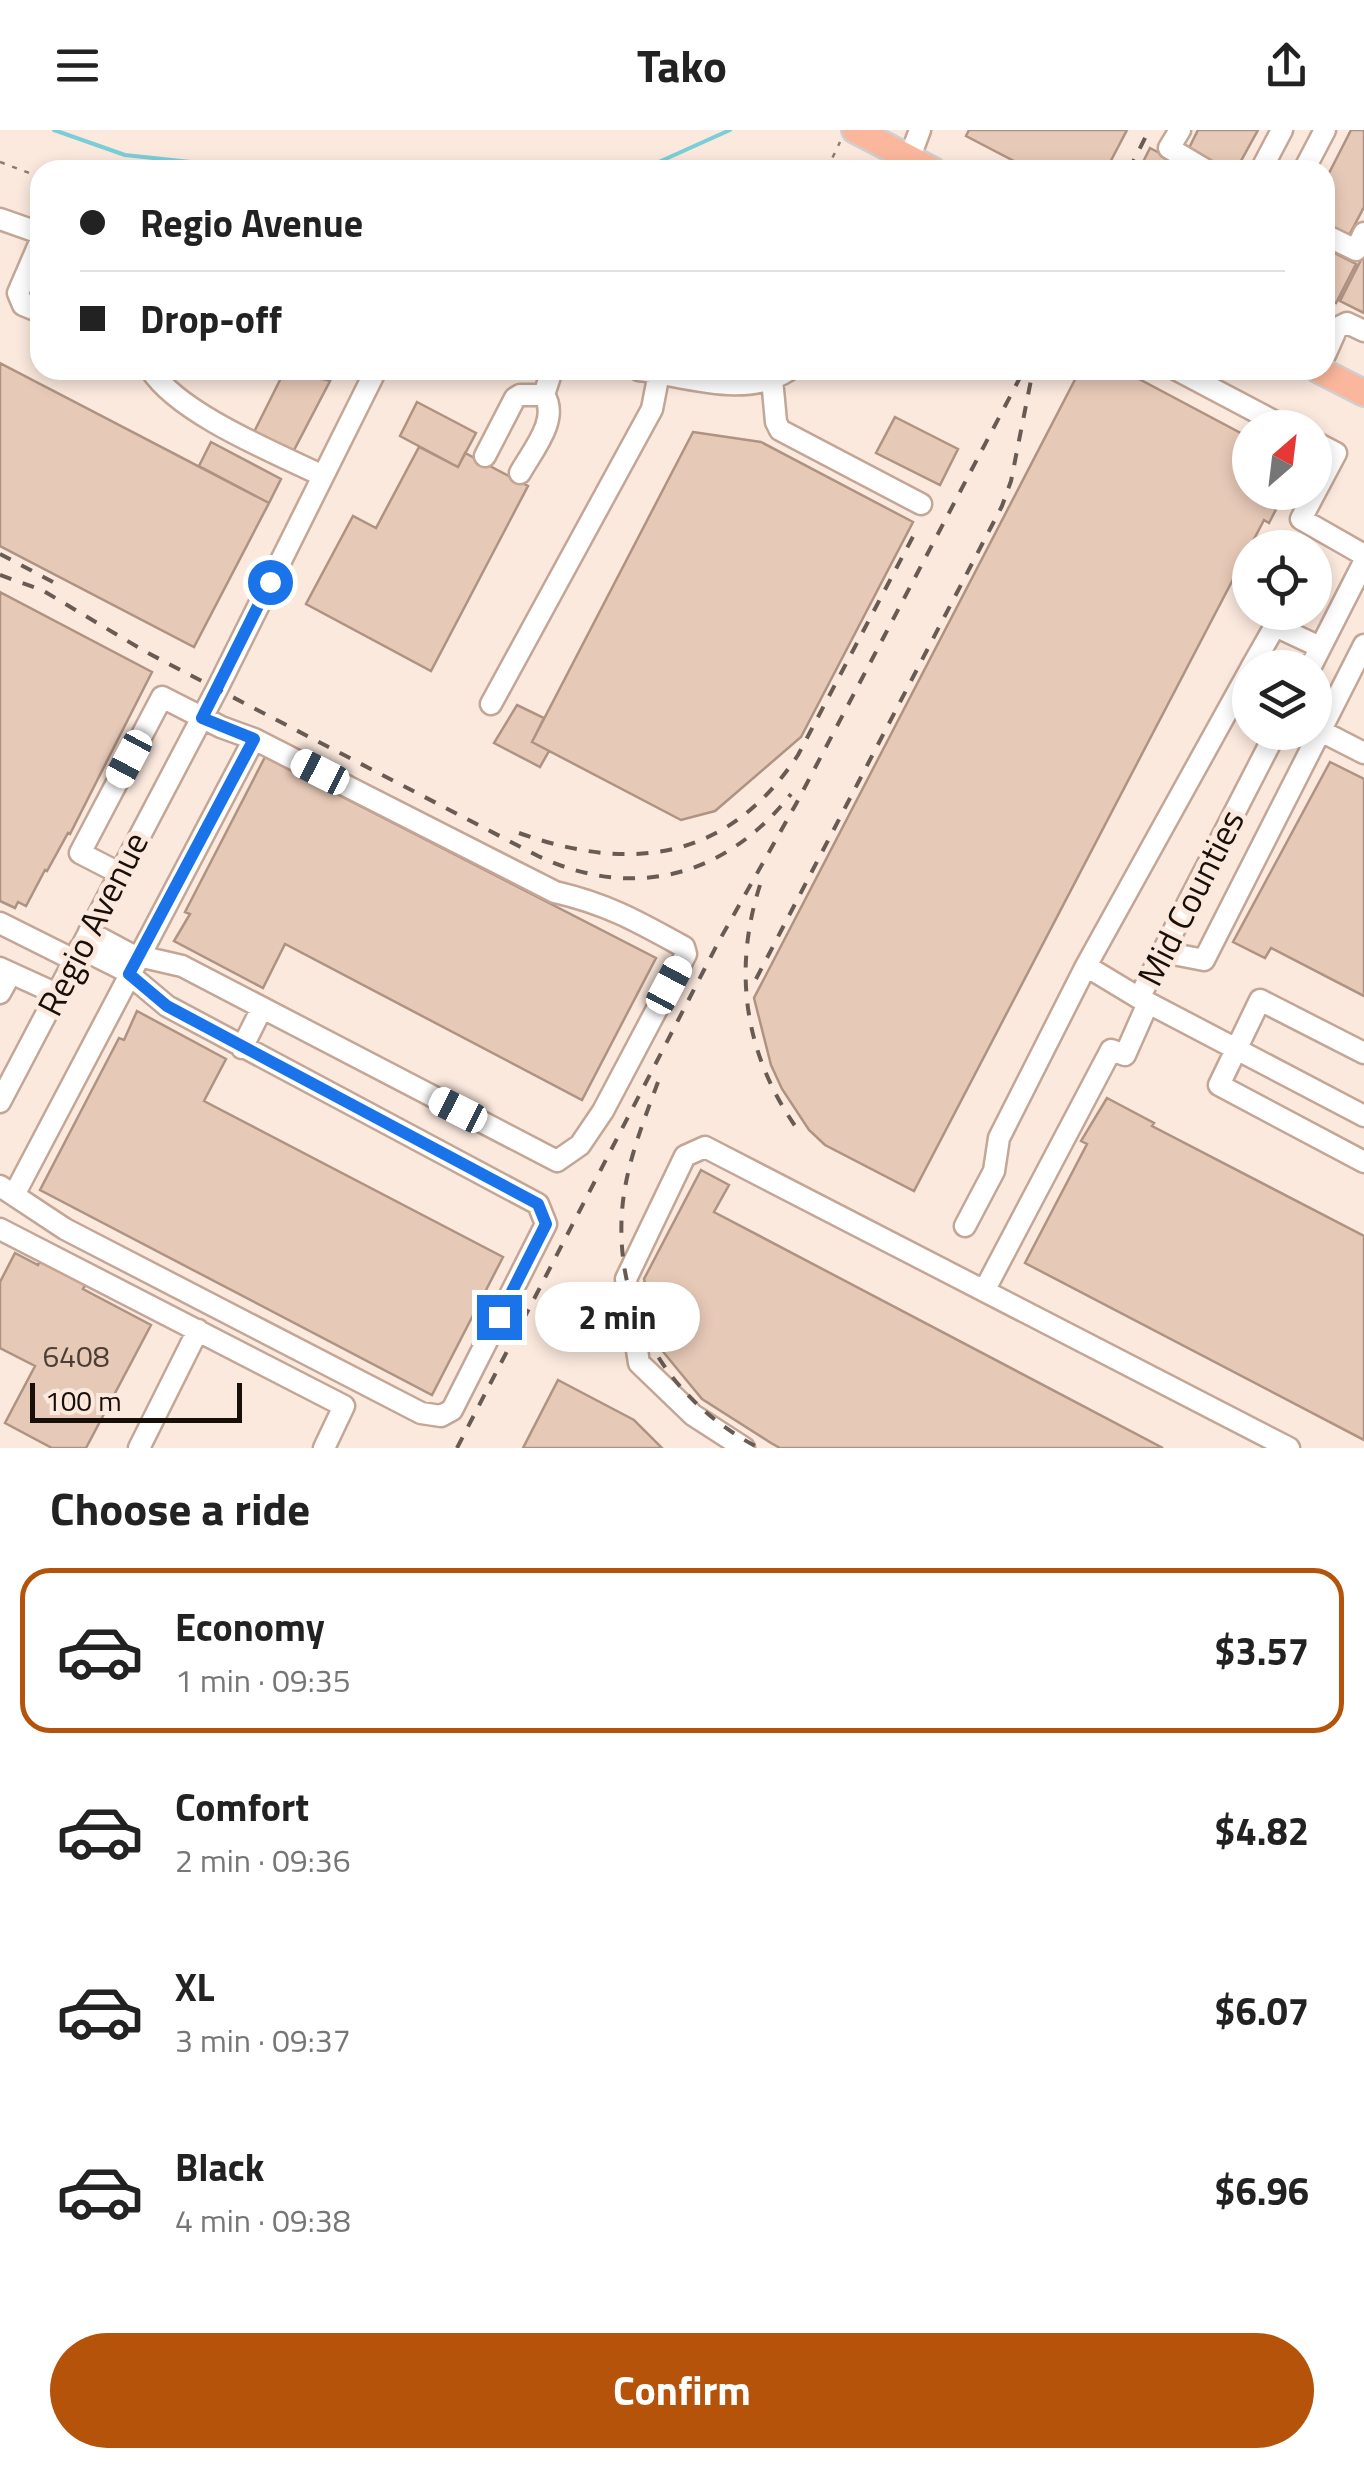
<!DOCTYPE html>
<meta charset="utf-8">
<style>
body{margin:0;font-family:"Titillium Web",sans-serif;background:#f6f6f6;color:#222;height:100vh;display:flex;flex-direction:column;font-size:38px;white-space:nowrap}
*{box-sizing:border-box;margin:0}
p{font-size:32px;color:#767676}
.icon{flex:none;width:55px;height:55px;fill:none;stroke:currentColor;stroke-width:2;stroke-linecap:round;stroke-linejoin:round}
.map{position:relative;height:1318px;overflow:hidden}
.details{display:flex;flex-direction:column;background:#fff;flex:1}
.details>*{flex:none}
.top-card{position:absolute;left:30px;top:30px;width:1305px;height:220px;border-radius:30px;box-shadow:0 5px 15px #0003;display:grid;align-content:center;height:220px;padding:0 50px;background:#fff}
.needle{width:65px;rotate:28deg}
.buttons{position:absolute;left:1232px;top:280px;display:grid;gap:20px}
.buttons a{display:grid;place-items:center;width:100px;height:100px;border-radius:50%;background:#fff;box-shadow:0 5px 15px #0003;font-size:50px}
.scale{position:absolute;left:30px;bottom:25px;width:212px;box-sizing:border-box;padding-left:10px;border:5px solid #190f09;border-top:0;font-size:28px;line-height:35px;white-space:nowrap;color:#190f09;-webkit-text-stroke:8px #fbe9de;paint-order:stroke}
.end{position:absolute;width:45px;height:45px;margin:-22px;border:12px solid #1a73e8;background:#fff;box-shadow:0 0 0 5px #fff}
.from{border-radius:50%}
.bubble{position:absolute;height:70px;border-radius:35px;background:#fff;box-shadow:0 5px 15px #0003;font-size:32px;font-weight:700;line-height:70px;text-align:center}
.car{position:absolute;width:30px;height:60px;margin:-30px -15px;border-radius:12px;box-shadow:0 0 8px 2px #0007;background:linear-gradient(#fff 24%,#345 0 40%,#fff 0 76%,#345 0 86%,#fff 0)}
.top-card b{display:flex;align-items:center;gap:35px;height:95px;font-size:38px}
.top-card b+b{border-top:2px solid #e0e0e0}
.top-card i{width:25px;height:25px;background:#222}
ul{padding:0;list-style:none}
li{display:flex;align-items:center;gap:30px;height:165px;margin:0 20px 15px;padding:0 30px;border:5px solid transparent;border-radius:30px}
li div{flex:1}
li b{display:block;font-size:38px}
li em{font-style:normal;font-weight:700}
li.current{border-color:#b45309}
li>.icon{width:90px;height:90px;stroke-width:1.5}
h2{padding:0 50px;font-size:45px;line-height:120px}
.cta{display:flex;gap:20px;margin-top:auto;padding:20px 50px}
.cta a{flex:1;height:115px;border-radius:60px;background:#b45309;color:#fff;font-size:40px;font-weight:700;line-height:115px;text-align:center}
header{display:flex;justify-content:space-between;align-items:center;height:130px;padding:0 50px;background:#fff;font-size:45px;font-weight:700}
.map>svg:first-child{display:block}
.lines{fill:none;stroke-linecap:round;stroke-linejoin:round}
.stream{stroke:#7aced8;stroke-width:4}
.building{fill:#e7c9b7;stroke:#af9382;stroke-width:2.5}
.minor-casing{stroke:#c3a695;stroke-width:25}
.major-casing{stroke:#d1cfce;stroke-width:30}
.path{stroke:#8a7c74;stroke-width:2.5;stroke-dasharray:5 8;stroke-linecap:butt}
.minor{stroke:#fff;stroke-width:20}
.major{stroke:#fbb79d;stroke-width:25}
.rail{stroke:#685b53;stroke-width:4;stroke-dasharray:12 12;stroke-linecap:butt}
.route{stroke:#1a73e8;stroke-width:12}
.labels{text-anchor:middle;stroke-width:10;stroke-linejoin:round;paint-order:stroke}
.number-label{font-size:30px;fill:#4c3e34}
.street-label{font-size:35px;fill:#190f09;stroke:#fbe9de}
</style>
<header><svg class="icon" aria-label="menu" viewBox="0 0 24 24"><path d="M4 6h16M4 12h16M4 18h16"/></svg>Tako<svg class="icon" aria-label="share" viewBox="0 0 24 24"><path d="M12 15V3M7 8l5-5 5 5M5 13v7h14v-7"/></svg></header>
<div class="map">
<svg width="1364" height="1318" viewBox="0 0 1364 1318">
<rect width="100%" height="100%" fill="#fbe9de"/>
<g class="lines">
<!-- stream -->
<path class="stream" d="M54,0L125,25L200,33L226,40
M641,40L730,0"/>
</g>
<!-- building -->
<path class="building" d="M969,0H1127L1106,40H1031L966,6Z
M1198,0H1258L1236,40H1227L1188,20Z
M1351,0H1364V77L1346,111L1325,100V51Z
M1150,18L1192,40H1139Z
M1325,118L1356,134L1336,173L1325,167Z
M1364,124V183L1340,171Z
M0,233L269,373L194,517L0,416Z
M285,240H321L319,248L330,251L293,322L254,302Z
M1080,240H1122L1250,308V362H1285L1269,393L1264,390L914,1061L825,1015L809,1000L782,959L771,935L754,868Z
M417,272L476,303L458,337L400,306Z
M895,287L958,319L940,355L876,323Z
M693,302L761,312L913,392L801,607L715,681L681,690L532,612Z
M211,312L281,349L269,373L199,336Z
M419,317L458,337L465,323L528,356L431,541L306,474L353,386L376,398Z
M0,462L152,542L70,704L68,703L47,741L45,740L26,776L18,772L15,778L0,771Z
M517,575L544,588L532,612L549,621L540,637L494,613Z
M265,627L656,828L582,970L285,814L263,858L174,811L190,784L185,782Z
M1330,632L1364,649V866L1271,818L1265,828L1233,812Z
M137,881L226,929L204,971L503,1127L432,1265L40,1060L119,908L124,910Z
M1107,968L1154,993L1152,996L1364,1106V1310L1025,1133L1087,1014L1081,1011Z
M701,1040L729,1055L714,1082L1163,1318H780L771,1313L702,1269L660,1218L644,1149Z
M15,1123L38,1135L44,1123L86,1154L83,1159L151,1195L86,1318H52L5,1293L35,1236L0,1218V1152Z
M558,1250L634,1290L662,1318H523Z"/>
<g class="lines">
<!-- minor casing -->
<g class="minor-casing">
<path id="minor" d="M1180,0L1169,18L1206,40
M905,40L920,0
M1261,40L1282,0
M1304,40L1325,0
M0,89L40,103
M1325,105L1356,120L1364,103
M40,112L18,163L23,175L40,182
M1325,225L1337,198L1347,193L1364,201
M151,240C179,284 276,323 323,346
M639,240C686,246 746,269 789,240
M1177,240L1287,298
M772,249L776,292L780,300L921,374
M1315,312L1336,323L1301,389L1364,425
M485,326L515,268L520,265H544
M520,343C532,321 560,289 544,265L552,240
M1251,538L1275,496L1320,517
M1310,538L1364,432
M491,574L652,279L659,243
M1315,598L1364,623
M1276,602L1139,868L1364,986
M0,793L74,830
M89,802L130,824L182,836L557,1031L580,1015L603,981L686,824L684,817C637,791 607,774 555,762L254,609L221,597L162,567L80,723L119,743
M1163,822L1204,830L1364,515
M0,838L57,864
M0,863L11,843
M1139,868L1086,836L1250,540
M242,918L262,878
M1364,923L1260,870L1219,955L1364,1032
M0,972L217,559L376,240
M0,1056L65,1099L421,1283L441,1286L452,1280L546,1094L538,1074L167,876L124,840L80,818
M14,1065L254,609
M965,1096L994,1041L999,1008L1086,836
M0,1099L344,1276L324,1318
M984,1161L1111,920L1125,925L1148,873
M139,1318L198,1200
M744,1318L693,1285L639,1233L626,1149L685,1026L705,1017L1289,1318"/>
</g>
<!-- major casing -->
<g class="major-casing">
<path id="major" d="M855,0L932,40
M1319,240L1364,263"/>
</g>
<!-- path -->
<path class="path" d="M0,32L40,47
M812,40L829,35L840,12"/>
<!-- minor -->
<use href="#minor" class="minor"/>
<!-- major -->
<use href="#major" class="major"/>
<!-- rail -->
<path class="rail" d="M1129,40L1149,0
M0,424L53,452
M0,445L42,460L146,522L538,726C633,771 726,747 791,664
M519,703C631,743 728,731 798,625L918,397
M760,755C732,842 745,926 798,1000
M756,849L1002,376L1011,351L1033,240
M658,952C644,990 628,1030 623,1071C611,1176 666,1270 759,1318
M457,1318L719,811L796,674L1024,240"/>
</g>
<g class="lines">
<!-- route -->
<path class="route" d="M270,452L202,588L254,609L129,844L167,876L538,1074L546,1094L499,1187"/>
</g>
<g class="labels">
<!-- number labels -->
<g class="number-label">
<text x="76" y="1237">6408</text>
</g>
<!-- street labels -->
<g class="street-label">
<text transform="translate(1191 768) rotate(-63)" y="12">Mid Counties</text>
<text transform="translate(93 794) rotate(-63)" y="12">Regio Avenue</text>
</g>
</g>
</svg>
<div class="buttons">
<a><svg class="needle" viewBox="-14 -14 28 28"><path d="M0-13l5 13h-10z" fill="#e53935"/><path d="M0 13l5-13h-10z" fill="#767676"/></svg></a>
<a><svg class="icon" aria-label="locate" viewBox="0 0 24 24"><circle cx="12" cy="12" r="6"/><path d="M12 2v4M12 18v4M2 12h4M18 12h4"/></svg></a>
<a><svg class="icon" aria-label="layers" viewBox="0 0 24 24"><path d="M12 4l9 5-9 5-9-5zM3 14l9 5 9-5"/></svg></a>
</div>
<div class="scale">100 m</div>
<i class="end from" style="left:270px;top:452px"></i>
<i class="end" style="left:499px;top:1187px"></i>
<div class="bubble" style="left:535px;top:1152px;width:165px">2 min</div>
<i class="car" style="left:129px;top:629px;rotate:208deg"></i>
<i class="car" style="left:320px;top:642px;rotate:297deg"></i>
<i class="car" style="left:669px;top:855px;rotate:28deg"></i>
<i class="car" style="left:458px;top:980px;rotate:297deg"></i>
<div class="top-card">
<b><i class="from"></i>Regio Avenue</b>
<b><i></i>Drop-off</b>
</div>
</div>
<section class="details">
<h2>Choose a ride</h2>
<ul>
<li class="current"><svg class="icon" aria-label="car" viewBox="0 0 24 24"><path d="M5 17H2v-5l4-1 3-4h7l3 4 3 1v5h-3M9 17h6M6 11h13"/><circle cx="7" cy="17" r="2"/><circle cx="17" cy="17" r="2"/></svg><div><b>Economy</b><p>1 min · 09:35</p></div><em>$3.57</em></li>
<li><svg class="icon" aria-label="car" viewBox="0 0 24 24"><path d="M5 17H2v-5l4-1 3-4h7l3 4 3 1v5h-3M9 17h6M6 11h13"/><circle cx="7" cy="17" r="2"/><circle cx="17" cy="17" r="2"/></svg><div><b>Comfort</b><p>2 min · 09:36</p></div><em>$4.82</em></li>
<li><svg class="icon" aria-label="car" viewBox="0 0 24 24"><path d="M5 17H2v-5l4-1 3-4h7l3 4 3 1v5h-3M9 17h6M6 11h13"/><circle cx="7" cy="17" r="2"/><circle cx="17" cy="17" r="2"/></svg><div><b>XL</b><p>3 min · 09:37</p></div><em>$6.07</em></li>
<li><svg class="icon" aria-label="car" viewBox="0 0 24 24"><path d="M5 17H2v-5l4-1 3-4h7l3 4 3 1v5h-3M9 17h6M6 11h13"/><circle cx="7" cy="17" r="2"/><circle cx="17" cy="17" r="2"/></svg><div><b>Black</b><p>4 min · 09:38</p></div><em>$6.96</em></li>
</ul>
<div class="cta"><a>Confirm</a></div>
</section>
